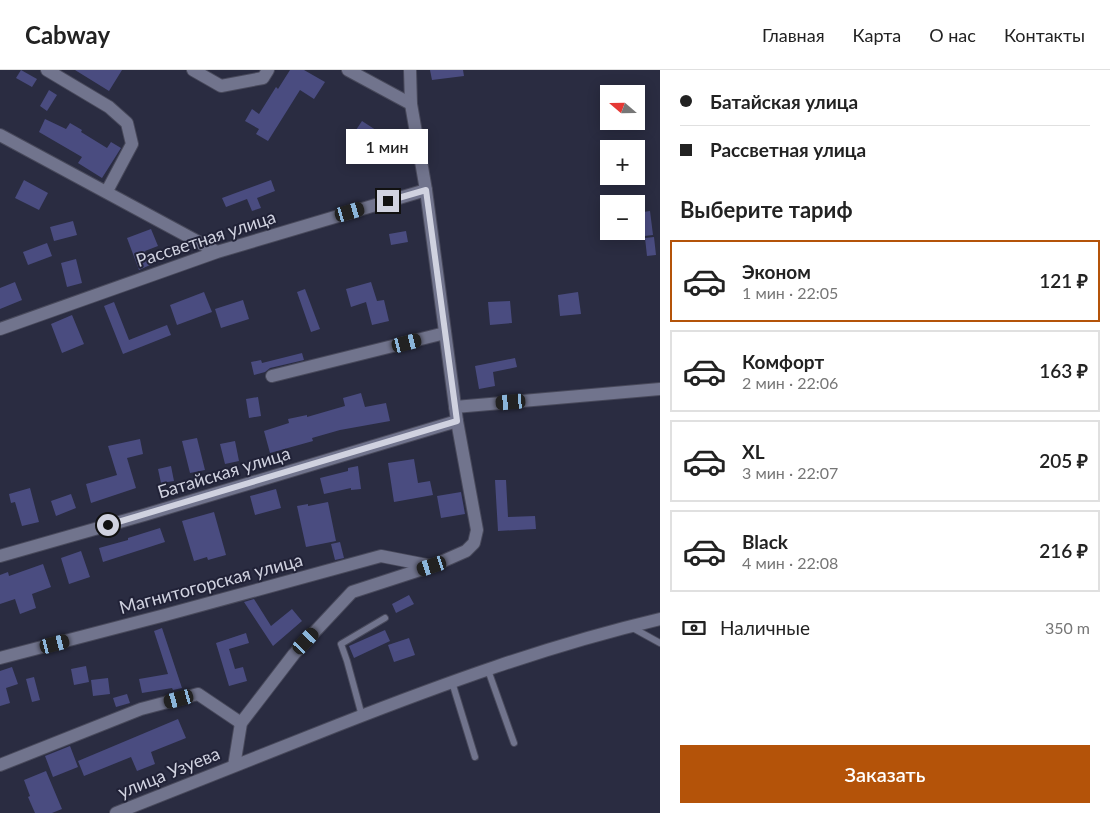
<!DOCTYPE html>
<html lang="ru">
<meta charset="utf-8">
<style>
body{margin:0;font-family:Lato,sans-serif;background:#f6f6f6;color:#222;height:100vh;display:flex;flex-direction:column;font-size:19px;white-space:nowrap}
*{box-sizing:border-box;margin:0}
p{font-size:16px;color:#767676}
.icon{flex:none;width:28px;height:28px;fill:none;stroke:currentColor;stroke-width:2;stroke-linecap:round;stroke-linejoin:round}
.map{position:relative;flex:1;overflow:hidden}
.panel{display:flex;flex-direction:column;background:#fff;width:450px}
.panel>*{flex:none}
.guide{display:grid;align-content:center;height:110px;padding:0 20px;background:#fff}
.needle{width:32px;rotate:290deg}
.buttons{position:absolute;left:600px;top:15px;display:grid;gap:10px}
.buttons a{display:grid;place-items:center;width:45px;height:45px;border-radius:0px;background:#fff;box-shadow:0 2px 12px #0003;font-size:25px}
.end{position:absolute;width:22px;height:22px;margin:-11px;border:6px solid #d0d2e0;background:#111;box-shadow:0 0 0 2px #111}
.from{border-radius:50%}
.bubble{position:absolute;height:35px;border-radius:0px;background:#fff;box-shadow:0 2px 12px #0003;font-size:16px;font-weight:600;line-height:35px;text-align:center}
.car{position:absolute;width:15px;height:30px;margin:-15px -8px;border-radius:6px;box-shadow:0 0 4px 1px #0007;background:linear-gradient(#222 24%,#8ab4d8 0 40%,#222 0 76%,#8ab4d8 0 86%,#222 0)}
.guide b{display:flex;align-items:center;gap:18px;height:48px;font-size:19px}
.guide b+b{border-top:1px solid #e0e0e0}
.guide i{width:12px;height:12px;background:#222}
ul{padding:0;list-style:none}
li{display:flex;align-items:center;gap:15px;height:82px;margin:0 10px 8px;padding:0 10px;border:2px solid #e0e0e0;border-radius:0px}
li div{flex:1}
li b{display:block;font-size:19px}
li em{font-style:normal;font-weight:600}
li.on{border-color:#b45309}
li>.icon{width:45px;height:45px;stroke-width:1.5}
h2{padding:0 20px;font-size:22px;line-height:60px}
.pay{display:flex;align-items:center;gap:12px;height:55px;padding:0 20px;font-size:19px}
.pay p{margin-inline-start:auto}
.action{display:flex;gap:10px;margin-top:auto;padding:10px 20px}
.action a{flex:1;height:58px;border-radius:0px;background:#b45309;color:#fff;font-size:20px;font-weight:600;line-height:58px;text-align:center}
header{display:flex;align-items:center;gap:30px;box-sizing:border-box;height:70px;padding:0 25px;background:#fff;border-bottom:1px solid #e0e0e0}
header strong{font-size:24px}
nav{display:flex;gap:28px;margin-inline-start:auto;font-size:18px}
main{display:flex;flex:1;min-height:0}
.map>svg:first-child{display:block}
.building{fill:#4a4c80}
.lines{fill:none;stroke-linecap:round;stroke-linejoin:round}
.lane-casing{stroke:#48495b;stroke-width:8}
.street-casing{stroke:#48495b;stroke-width:14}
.secondary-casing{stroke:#48495b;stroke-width:14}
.lane{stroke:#71748d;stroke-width:6}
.street{stroke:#71748d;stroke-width:12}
.secondary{stroke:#71748d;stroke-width:12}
.route{stroke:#d0d2e0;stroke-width:6}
.labels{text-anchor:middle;stroke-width:4;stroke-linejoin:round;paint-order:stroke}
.street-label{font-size:18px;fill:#d0d2e0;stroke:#212237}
</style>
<header>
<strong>Cabway</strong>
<nav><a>Главная</a><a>Карта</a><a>О нас</a><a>Контакты</a></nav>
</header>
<main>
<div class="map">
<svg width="660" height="743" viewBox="0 0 660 743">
<rect width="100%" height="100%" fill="#2a2c41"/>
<!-- building -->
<path class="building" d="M21,0L37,9L32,17L16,8Z
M75,0H122L109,21Z
M290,0H304L325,12L314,29L300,20L268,71L256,64L259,59L245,51L252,39L259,44L276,17L278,19Z
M430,0H463L464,6L432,10Z
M49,20L57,25L47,41L40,36Z
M45,49L66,59L70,53L82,60L81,62L107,78L111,72L121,78L102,108L78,93L82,87L39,62Z
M362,51L385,66L373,84L350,69Z
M24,110L48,123L39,140L15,128Z
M271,110L275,121L257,128L261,138L252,141L247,129L226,137L222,128Z
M650,141L653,165L636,167V143Z
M73,151L77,165L54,171L50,157Z
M151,159L158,176L145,181L150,195L139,200L127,168Z
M406,161L408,172L391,175L389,164Z
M654,167L656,185L647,186L645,168Z
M47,173L52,186L28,195L23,182Z
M76,189L82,213L67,217L61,193Z
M15,212L22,230L0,239V218Z
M371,212L377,231L384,230L389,251L372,255L366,232L351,237L346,219Z
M305,219L320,259L311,262L297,222Z
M204,222L212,242L177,255L170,235Z
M578,222L581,244L560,246L558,225Z
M243,230L249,249L221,258L215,239Z
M510,231L512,253L490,255L488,232Z
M114,232L129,270L167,255L171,265L123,284L104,236Z
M72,245L84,274L62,283L51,254Z
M302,283L304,290L270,298L265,302L254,305L251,292L261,290L262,293Z
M515,288L517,297L493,302L495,316L479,319L475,296Z
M361,323L365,337L386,333L390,351L340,360L312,368L313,371L270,383L264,361L289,353L288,349L307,345V347L345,336L343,328Z
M258,327L261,346L249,348L246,329Z
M197,368L205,400L190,403L182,371Z
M140,369L143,384L127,388L136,418L91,433L86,414L117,405L108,376Z
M235,371L239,391L225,394L220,374Z
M414,389L418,413L430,411L433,425L394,432L388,393Z
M171,396L174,411L161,413L158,399Z
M358,396L361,419L351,420V418L324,424L320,408L348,401V398Z
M495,410H506L508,447L535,446L536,459L498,461Z
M30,418L39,452L22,456L15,432L11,433L9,424Z
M276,419L281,438L255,445L250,426Z
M461,422L465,444L441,448L437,426Z
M71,424L76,438L56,446L51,431Z
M328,432L336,471L306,477L297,436L308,434V436Z
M214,442L226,485L208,490L207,487L194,491L182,451Z
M160,458L165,472L103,492L99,478L128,470V468Z
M340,472L344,488L335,490L331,474Z
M81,481L90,507L69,514L61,488Z
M43,494L51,517L32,524L36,538L20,544L15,529L0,534V505L8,502L9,506Z
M409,525L414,534L396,543L392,534Z
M254,529L271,556L292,539L302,551L273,576L244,532Z
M162,558L182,618L173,620L172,618L142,623L139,609L168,604L154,561Z
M385,560L390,571L354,588L349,576Z
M246,563L249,573L229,579L235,599L243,597L247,611L229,616L216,573Z
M409,568L415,585L394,592L388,575Z
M86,596L89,612L74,615L71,599Z
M12,597L18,614L6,618L10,633L0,636V601Z
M34,607L40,630L32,632L26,609Z
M108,608L110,624L93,626L91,610Z
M127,624L130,633L116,637L113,628Z
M178,649L186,668L151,682L155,694L137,701L131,687L84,706L78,691Z
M70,676L78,697L53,707L45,686Z
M46,701L62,739L52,743H35L28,727L30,726L24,710Z"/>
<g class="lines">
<!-- lane casing -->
<g class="lane-casing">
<path id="lane" d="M631,557L660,573
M488,600L514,673
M452,612L475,687
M362,646L347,591L341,574L385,548"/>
</g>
<!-- street casing -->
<g class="street-casing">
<path id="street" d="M47,0L109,37L127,53L132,74L107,121
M193,0L221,16L263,8L268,0
M410,0L411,34
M0,65L217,182
M0,259L217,182L426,120
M272,306L445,263
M455,337L660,319
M0,486L144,445L457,351
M0,588L165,545L381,486L432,496
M0,695L141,639L198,624L241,653"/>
</g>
<!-- secondary casing -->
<g class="secondary-casing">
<path id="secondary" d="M234,696L241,653L294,584L352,522L432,496L466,481L474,473L477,460L457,351L426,120L411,34L348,0
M116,743C190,713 264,684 338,655C443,614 549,575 660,549"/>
</g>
<!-- lane -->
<use href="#lane" class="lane"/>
<!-- street -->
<use href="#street" class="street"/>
<!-- secondary -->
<use href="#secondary" class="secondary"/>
</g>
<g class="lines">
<!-- route -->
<path class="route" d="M108,455L457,351L426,120L388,131"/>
</g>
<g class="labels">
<!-- street labels -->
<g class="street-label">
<text transform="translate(206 169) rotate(-18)" y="6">Рассветная улица</text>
<text transform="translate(224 403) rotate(-17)" y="6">Батайская улица</text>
<text transform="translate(211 514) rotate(-15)" y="6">Магнитогорская улица</text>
<text transform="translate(169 703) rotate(-22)" y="6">улица Узуева</text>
</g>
</g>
</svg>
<div class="buttons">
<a><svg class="needle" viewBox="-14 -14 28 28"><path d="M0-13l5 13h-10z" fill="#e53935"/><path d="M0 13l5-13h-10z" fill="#767676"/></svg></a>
<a>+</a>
<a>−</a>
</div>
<i class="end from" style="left:108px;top:455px"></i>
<i class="end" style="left:388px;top:131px"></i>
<div class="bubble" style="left:346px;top:59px;width:82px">1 мин</div>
<i class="car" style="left:350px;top:142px;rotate:74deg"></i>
<i class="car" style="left:407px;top:273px;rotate:76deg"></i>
<i class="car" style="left:511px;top:332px;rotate:265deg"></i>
<i class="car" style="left:432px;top:496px;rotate:252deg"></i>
<i class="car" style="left:306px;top:571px;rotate:43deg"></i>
<i class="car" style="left:55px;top:574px;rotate:76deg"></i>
<i class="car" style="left:179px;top:629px;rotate:255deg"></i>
</div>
<section class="panel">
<div class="guide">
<b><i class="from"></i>Батайская улица</b>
<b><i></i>Рассветная улица</b>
</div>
<h2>Выберите тариф</h2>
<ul>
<li class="on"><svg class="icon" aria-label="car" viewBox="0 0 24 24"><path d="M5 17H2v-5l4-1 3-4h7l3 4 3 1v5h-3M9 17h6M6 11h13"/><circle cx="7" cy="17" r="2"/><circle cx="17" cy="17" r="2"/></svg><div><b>Эконом</b><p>1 мин · 22:05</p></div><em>121 ₽</em></li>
<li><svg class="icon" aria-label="car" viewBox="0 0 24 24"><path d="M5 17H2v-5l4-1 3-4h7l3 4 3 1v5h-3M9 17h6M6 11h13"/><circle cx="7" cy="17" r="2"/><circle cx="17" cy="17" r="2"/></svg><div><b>Комфорт</b><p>2 мин · 22:06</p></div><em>163 ₽</em></li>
<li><svg class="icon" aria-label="car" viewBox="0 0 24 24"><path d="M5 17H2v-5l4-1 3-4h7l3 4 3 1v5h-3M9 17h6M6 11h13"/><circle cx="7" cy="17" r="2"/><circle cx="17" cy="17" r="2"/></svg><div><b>XL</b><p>3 мин · 22:07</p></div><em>205 ₽</em></li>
<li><svg class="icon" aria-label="car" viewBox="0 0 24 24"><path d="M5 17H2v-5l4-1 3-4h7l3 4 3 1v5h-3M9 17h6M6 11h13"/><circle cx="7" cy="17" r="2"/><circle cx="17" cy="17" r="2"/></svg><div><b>Black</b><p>4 мин · 22:08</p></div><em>216 ₽</em></li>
</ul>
<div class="pay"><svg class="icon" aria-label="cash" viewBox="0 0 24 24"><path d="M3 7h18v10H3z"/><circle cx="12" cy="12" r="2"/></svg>Наличные<p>350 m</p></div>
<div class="action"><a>Заказать</a></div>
</section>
</main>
